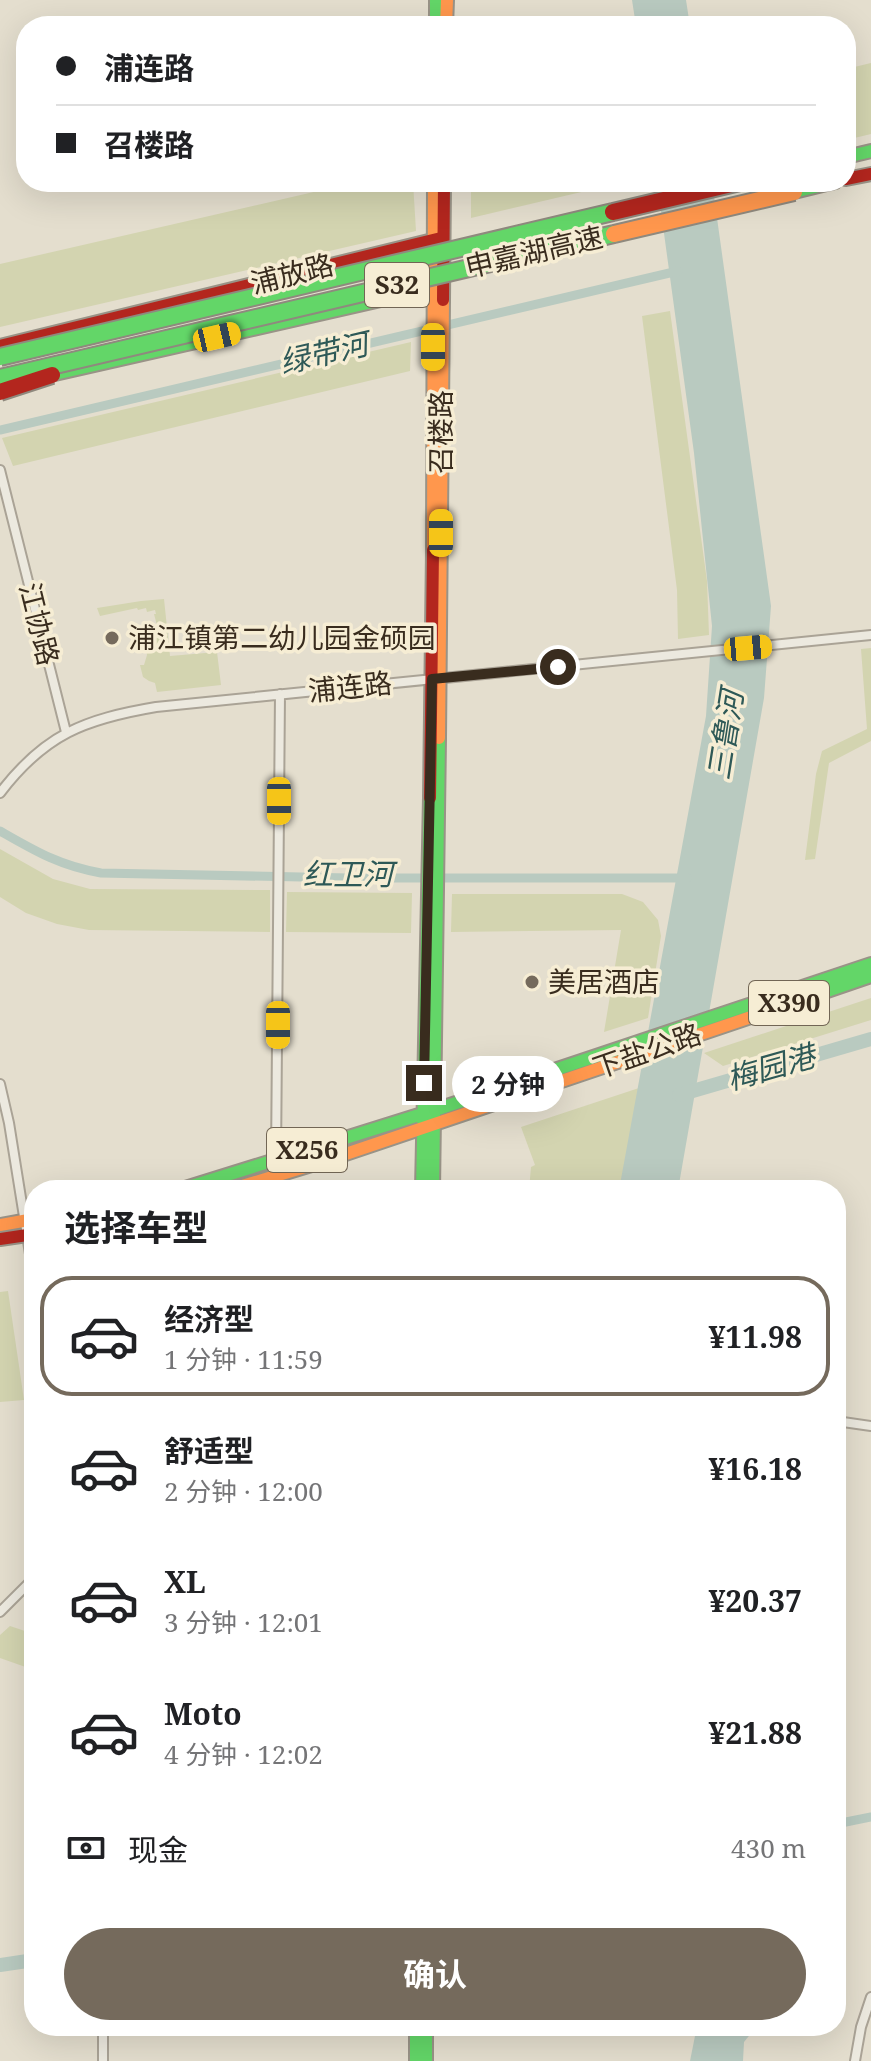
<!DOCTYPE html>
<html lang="zh">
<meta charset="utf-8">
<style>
body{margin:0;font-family:"Noto Serif","Noto Sans SC",serif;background:#f6f6f6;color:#202124;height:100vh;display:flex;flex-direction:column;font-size:30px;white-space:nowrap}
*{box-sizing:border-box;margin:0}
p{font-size:26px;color:#757577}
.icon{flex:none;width:44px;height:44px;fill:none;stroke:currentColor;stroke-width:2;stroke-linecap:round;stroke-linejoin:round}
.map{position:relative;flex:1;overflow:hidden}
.drawer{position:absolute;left:24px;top:1180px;width:822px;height:856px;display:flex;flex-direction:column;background:#fff;border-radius:32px;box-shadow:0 8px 32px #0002}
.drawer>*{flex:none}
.banner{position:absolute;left:16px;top:16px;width:840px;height:176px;border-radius:32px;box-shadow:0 8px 32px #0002;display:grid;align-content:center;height:176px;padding:0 40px;background:#fff}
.end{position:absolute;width:36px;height:36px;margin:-18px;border:10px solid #392c1e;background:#fff;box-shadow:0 0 0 4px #fff}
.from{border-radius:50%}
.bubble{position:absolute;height:56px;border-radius:28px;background:#fff;box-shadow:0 8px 32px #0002;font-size:26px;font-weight:700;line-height:56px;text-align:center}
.car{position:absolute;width:24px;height:48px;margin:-24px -12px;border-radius:10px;box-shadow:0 0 6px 2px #0007;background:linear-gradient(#f5c518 24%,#345 0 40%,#f5c518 0 76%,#345 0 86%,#f5c518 0)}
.banner b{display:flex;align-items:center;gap:28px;height:76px;font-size:30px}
.banner b+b{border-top:2px solid #e0e0e0}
.banner i{width:20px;height:20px;background:#202124}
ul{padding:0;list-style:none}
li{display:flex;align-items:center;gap:24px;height:120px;margin:0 16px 12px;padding:0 24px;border:4px solid transparent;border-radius:32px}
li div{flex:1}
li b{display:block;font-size:30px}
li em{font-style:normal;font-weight:700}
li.active{border-color:#756a5c}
li>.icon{width:72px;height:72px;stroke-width:1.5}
h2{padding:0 40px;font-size:36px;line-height:96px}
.pay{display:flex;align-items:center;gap:20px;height:88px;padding:0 40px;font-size:30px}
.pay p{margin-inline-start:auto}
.button{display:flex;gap:16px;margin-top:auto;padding:16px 40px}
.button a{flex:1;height:92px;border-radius:48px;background:#756a5c;color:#fff;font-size:32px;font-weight:700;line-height:92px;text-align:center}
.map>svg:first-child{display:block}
.green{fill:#d3d4b0}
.water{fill:#b9cac0}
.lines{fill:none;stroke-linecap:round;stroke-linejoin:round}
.canal{stroke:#b9cac0;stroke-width:9}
.river{stroke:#b9cac0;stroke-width:14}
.street-casing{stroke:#aaa396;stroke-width:12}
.fast-casing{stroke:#999387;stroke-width:16}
.slow-casing{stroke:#999387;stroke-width:16}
.jam-casing{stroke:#999387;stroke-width:16}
.street{stroke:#ece9df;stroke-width:8}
.fast{stroke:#63d668;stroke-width:12}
.slow{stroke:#ff974d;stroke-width:12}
.jam{stroke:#b3261e;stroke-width:12}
.fast-bridge-casing{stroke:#8f897e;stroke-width:20;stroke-linecap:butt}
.slow-bridge-casing{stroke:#8f897e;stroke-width:20;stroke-linecap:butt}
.jam-bridge-casing{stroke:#8f897e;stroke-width:20;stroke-linecap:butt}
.fast-bridge{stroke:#63d668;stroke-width:16}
.slow-bridge{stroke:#ff974d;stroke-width:16}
.jam-bridge{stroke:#b3261e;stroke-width:16}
.route{stroke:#392c1e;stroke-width:10}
.poi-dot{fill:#756a5c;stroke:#f6edd4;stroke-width:3}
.labels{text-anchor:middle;stroke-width:7;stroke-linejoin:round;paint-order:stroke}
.shield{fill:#f6edd4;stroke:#726655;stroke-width:2}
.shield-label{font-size:26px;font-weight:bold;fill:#392c1e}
.street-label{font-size:28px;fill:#392c1e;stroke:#f6edd4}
.poi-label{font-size:28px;fill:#392c1e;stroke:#f6edd4;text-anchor:start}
.water-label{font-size:30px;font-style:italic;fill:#2e5957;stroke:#f6edd4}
</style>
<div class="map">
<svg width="871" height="2061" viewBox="0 0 871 2061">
<rect width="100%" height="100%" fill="#e4dece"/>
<!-- green -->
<path class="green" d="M871,63V134L846,140V69Z
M357,182H413L416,231L0,327V264Z
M471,182H624L471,218Z
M670,311L707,581L709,635L678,639L677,590L642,316Z
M411,342L410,371L13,466L2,438Z
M164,599L170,656L217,652L221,685L157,692L155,683L149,681L143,677L140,665H144L147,655L145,641L160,637L154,614H156L155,610L147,612L146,608L138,610L137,608L100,616L97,608L141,601Z
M871,648V741L829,763L815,859L805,860L816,774L822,751L867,729L861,649Z
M0,849L53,879L90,889L270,890V932L89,930L57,924L26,913L0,897Z
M287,892L412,893L411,933L286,932Z
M452,894H622L643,902L658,920L661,936L648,1018L604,1032L621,930L451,932Z
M871,998V1020L723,1066L704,1053Z
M639,1088L646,1190H529L531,1167L535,1165L521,1127Z
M8,1291L24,1400L0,1402V1292Z
M10,1626L34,1634V1670L0,1658V1635Z"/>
<!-- water -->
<path class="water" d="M632,0H686L690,26H636Z
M657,182H712L771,606L764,698L678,1190H619L706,716L712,626L694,453Z
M697,2026H757L744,2042L743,2061H690Z"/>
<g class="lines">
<!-- canal -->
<path class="canal" d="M0,430L678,271
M0,831C35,851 60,866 101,873L349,878H687
M836,1824L871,1817"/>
<!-- river -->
<path class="river" d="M679,1095L871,1039
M0,1965L34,1960"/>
<!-- street casing -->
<g class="street-casing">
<path id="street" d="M0,470L66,732
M0,793C45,734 85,719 156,707L871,635
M0,1084L9,1123L34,1279
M276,1159L280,694
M836,1421L871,1426
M0,1612L34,1578
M103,2061V2026
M855,2061L861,2027L871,1997"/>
</g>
<!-- fast casing -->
<g class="fast-casing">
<path id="fast" d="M436,0V26
M846,157L871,151
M794,192L835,182
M46,376L438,287
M766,1012L871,976
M179,1190L435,1110L871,964
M422,1190L430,798
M433,1190L439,738
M416,2026V2061
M426,2026V2061"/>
</g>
<!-- slow casing -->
<g class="slow-casing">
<path id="slow" d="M446,26L447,0
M433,550L434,182
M439,738L443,300
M229,1190L328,1160L766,1012
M0,1225L34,1219"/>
</g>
<!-- jam casing -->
<g class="jam-casing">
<path id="jam" d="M846,179L871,174
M443,300L444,182
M0,346L441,238
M430,798L433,550
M0,1239L34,1234"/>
</g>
<!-- street -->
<use href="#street" class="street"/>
<!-- fast -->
<use href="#fast" class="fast"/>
<!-- slow -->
<use href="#slow" class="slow"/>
<!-- jam -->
<use href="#jam" class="jam"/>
<!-- fast-bridge casing -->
<g class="fast-bridge-casing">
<path id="fast-bridge" d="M0,357L613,212
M0,378L614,234"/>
</g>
<!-- slow-bridge casing -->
<g class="slow-bridge-casing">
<path id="slow-bridge" d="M614,234L794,192"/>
</g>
<!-- jam-bridge casing -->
<g class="jam-bridge-casing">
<path id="jam-bridge" d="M613,212L740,182
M0,392L52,375"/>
</g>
<!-- fast-bridge -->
<use href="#fast-bridge" class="fast-bridge"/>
<!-- slow-bridge -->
<use href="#slow-bridge" class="slow-bridge"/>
<!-- jam-bridge -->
<use href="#jam-bridge" class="jam-bridge"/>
</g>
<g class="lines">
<!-- route -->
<path class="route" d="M424,1083L432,679L558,667"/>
</g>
<!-- markers -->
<g class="poi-dot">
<circle cx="112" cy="638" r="8"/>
<circle cx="532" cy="982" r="8"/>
</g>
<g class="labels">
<!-- shield labels -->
<g class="shield">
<rect x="365" y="263" width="64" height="44" rx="6"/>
<rect x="749" y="981" width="80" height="44" rx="6"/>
<rect x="267" y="1128" width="80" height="44" rx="6"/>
</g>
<g class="shield-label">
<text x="397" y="294">S32</text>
<text x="789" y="1012">X390</text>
<text x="307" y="1159">X256</text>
</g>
<!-- street labels -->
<g class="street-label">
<text transform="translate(534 252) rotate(-13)" y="10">申嘉湖高速</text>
<text transform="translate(292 274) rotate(-14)" y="10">浦放路</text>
<text transform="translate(441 432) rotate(-90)" y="10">召楼路</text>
<text transform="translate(39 624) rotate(76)" y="10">江协路</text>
<text transform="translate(350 687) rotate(-6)" y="10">浦连路</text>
<text transform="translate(647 1051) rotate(-19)" y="10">下盐公路</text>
</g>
<!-- poi labels -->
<g class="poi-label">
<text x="128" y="648">浦江镇第二幼儿园金硕园</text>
<text x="548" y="992">美居酒店</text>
</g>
<!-- water labels -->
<g class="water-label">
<text transform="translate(324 354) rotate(-13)" y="10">绿带河</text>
<text transform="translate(726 735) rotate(-81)" y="10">三鲁河</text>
<text x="348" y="885">红卫河</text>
<text transform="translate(771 1068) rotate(-16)" y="10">梅园港</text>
</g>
</g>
</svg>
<i class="end from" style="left:558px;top:667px"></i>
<i class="end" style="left:424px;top:1083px"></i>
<div class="bubble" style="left:452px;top:1056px;width:112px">2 分钟</div>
<i class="car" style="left:217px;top:337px;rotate:77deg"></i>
<i class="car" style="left:433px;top:347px;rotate:180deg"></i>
<i class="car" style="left:441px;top:533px;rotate:0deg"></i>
<i class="car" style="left:748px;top:648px;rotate:85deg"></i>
<i class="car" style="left:279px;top:801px;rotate:180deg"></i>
<i class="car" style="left:278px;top:1025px;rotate:180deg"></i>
<div class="banner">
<b><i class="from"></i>浦连路</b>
<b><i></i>召楼路</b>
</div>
<section class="drawer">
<h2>选择车型</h2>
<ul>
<li class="active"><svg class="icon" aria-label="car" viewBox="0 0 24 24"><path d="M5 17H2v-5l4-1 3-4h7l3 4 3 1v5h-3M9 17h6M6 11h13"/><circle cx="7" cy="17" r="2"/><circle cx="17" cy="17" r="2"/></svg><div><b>经济型</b><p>1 分钟 · 11:59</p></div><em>¥11.98</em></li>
<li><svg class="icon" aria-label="car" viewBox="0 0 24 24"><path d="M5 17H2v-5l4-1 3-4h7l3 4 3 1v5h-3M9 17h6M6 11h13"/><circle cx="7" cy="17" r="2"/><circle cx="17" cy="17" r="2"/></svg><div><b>舒适型</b><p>2 分钟 · 12:00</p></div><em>¥16.18</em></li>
<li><svg class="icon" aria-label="car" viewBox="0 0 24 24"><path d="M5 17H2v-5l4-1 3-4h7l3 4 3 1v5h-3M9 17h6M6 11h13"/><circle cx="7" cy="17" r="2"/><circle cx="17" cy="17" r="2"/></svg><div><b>XL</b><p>3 分钟 · 12:01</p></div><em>¥20.37</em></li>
<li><svg class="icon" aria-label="car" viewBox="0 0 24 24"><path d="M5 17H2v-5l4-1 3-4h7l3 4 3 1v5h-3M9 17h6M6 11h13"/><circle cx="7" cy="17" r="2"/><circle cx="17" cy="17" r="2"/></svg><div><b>Moto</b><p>4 分钟 · 12:02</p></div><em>¥21.88</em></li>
</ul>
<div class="pay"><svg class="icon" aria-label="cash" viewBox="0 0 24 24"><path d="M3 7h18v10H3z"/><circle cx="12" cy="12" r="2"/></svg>现金<p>430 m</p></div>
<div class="button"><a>确认</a></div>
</section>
</div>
